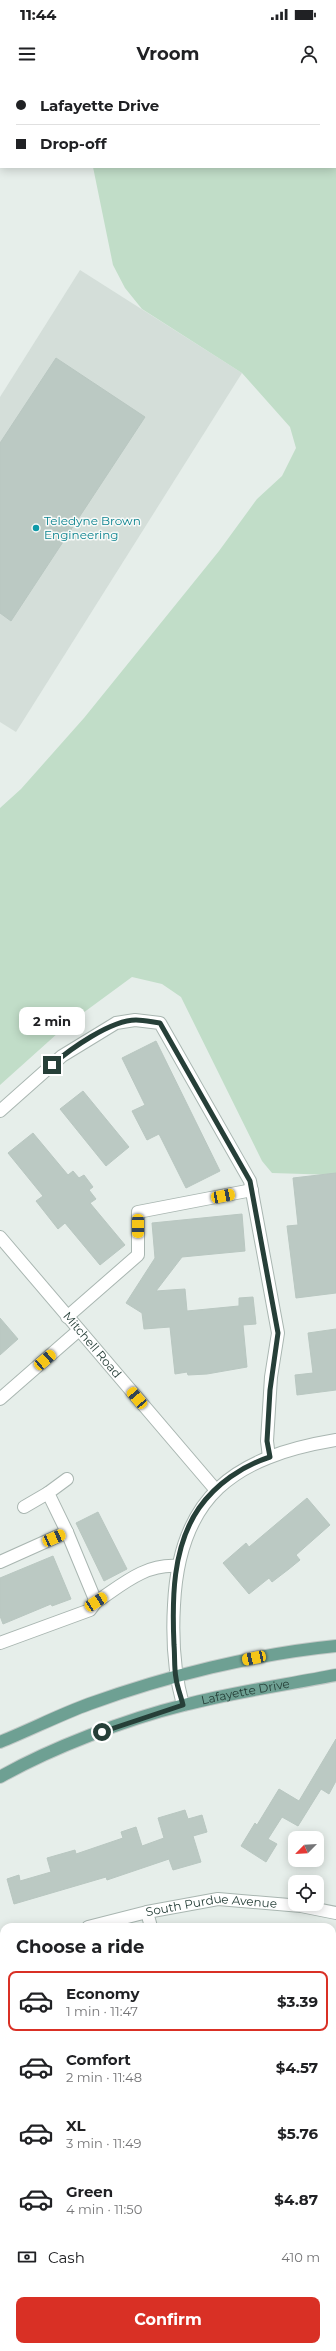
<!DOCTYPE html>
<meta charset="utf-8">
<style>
body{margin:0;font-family:Montserrat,sans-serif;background:#f2f2f2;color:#202124;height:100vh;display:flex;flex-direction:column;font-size:15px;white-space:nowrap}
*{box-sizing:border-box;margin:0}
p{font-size:13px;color:#757577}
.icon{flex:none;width:22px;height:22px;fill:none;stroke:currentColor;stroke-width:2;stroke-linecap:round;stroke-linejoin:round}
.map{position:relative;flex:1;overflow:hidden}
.side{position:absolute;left:0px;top:1843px;width:336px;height:428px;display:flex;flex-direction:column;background:#fff;border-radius:12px 12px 0 0;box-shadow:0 2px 10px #0003}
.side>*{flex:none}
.guide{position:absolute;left:0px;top:0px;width:336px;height:88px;box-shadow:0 2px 10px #0003;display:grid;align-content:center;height:88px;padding:0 16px;background:#fff}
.needle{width:26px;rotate:246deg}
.tools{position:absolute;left:288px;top:1751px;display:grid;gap:8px}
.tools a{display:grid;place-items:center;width:36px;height:36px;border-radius:8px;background:#fff;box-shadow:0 2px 10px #0003;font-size:20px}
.end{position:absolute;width:18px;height:18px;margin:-9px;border:5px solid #263f38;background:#fff;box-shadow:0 0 0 2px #fff}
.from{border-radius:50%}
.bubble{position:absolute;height:28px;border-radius:8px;background:#fff;box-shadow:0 2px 10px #0003;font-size:13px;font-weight:700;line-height:28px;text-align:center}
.car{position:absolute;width:12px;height:24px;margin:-12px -6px;border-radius:5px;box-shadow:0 0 3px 1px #0007;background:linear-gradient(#f5c518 24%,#345 0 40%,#f5c518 0 76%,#345 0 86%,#f5c518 0)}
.guide b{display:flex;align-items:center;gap:14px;height:38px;font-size:15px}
.guide b+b{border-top:1px solid #e0e0e0}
.guide i{width:10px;height:10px;background:#202124}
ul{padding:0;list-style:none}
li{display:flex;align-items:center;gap:12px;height:60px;margin:0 8px 6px;padding:0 8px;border:2px solid transparent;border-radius:8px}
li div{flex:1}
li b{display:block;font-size:15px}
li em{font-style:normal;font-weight:700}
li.active{border-color:#d93025}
li>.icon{width:36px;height:36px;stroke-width:1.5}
h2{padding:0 16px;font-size:18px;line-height:48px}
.pay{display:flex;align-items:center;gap:10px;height:44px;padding:0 16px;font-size:15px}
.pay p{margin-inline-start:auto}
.cta{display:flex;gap:8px;margin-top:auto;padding:8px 16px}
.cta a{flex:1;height:46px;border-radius:8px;background:#d93025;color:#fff;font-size:16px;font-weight:700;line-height:46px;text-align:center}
.status{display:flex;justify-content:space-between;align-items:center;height:28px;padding:0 20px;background:#fff;direction:ltr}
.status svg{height:11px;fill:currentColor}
header{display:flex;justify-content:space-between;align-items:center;height:52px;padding:0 16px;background:#fff;font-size:18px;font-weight:700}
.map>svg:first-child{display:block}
.built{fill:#d4ded9}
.green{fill:#c1ddc8}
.building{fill:#bbc9c3;stroke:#b9c7c1}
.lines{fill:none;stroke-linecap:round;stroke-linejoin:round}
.minor-casing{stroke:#a9b6b1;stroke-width:14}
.major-casing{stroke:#c2c9c7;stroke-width:14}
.minor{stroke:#fff;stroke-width:12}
.major{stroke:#6ea093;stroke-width:12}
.route{stroke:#263f38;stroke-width:5}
.culture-dot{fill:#0f9aa8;stroke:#f7faf8;stroke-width:1.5}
.labels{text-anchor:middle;stroke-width:3;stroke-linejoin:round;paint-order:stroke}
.culture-label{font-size:12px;fill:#0d838f;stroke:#f7faf8;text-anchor:start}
.street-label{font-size:12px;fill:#263f38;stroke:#f7faf8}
</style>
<div class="status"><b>11:44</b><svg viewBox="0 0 49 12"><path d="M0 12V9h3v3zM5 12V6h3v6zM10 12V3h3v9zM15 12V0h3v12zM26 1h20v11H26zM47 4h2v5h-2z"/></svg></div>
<header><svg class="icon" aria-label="menu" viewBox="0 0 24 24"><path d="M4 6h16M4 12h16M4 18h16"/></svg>Vroom<svg class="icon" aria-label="person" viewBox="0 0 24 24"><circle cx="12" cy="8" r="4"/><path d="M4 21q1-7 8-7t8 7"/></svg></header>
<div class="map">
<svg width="336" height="2271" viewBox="0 0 336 2271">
<rect width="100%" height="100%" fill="#e6eeea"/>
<!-- built -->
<path class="built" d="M80,190L242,293L16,652L0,642V317Z"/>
<!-- green -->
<path class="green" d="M85,0H336V1095L272,1093L262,1081L181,917L162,904L132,897L68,944L0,1005V728L21,709L84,638L219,471L257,419L282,396L296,368L290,347L242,293L142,229L125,208L113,185L93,87H335V1Z"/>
<!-- building -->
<path class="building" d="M56,278L145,337L11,541L0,533V363Z
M156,961L220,1091L186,1108L159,1054L147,1060L132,1031L145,1025L122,978Z
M83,1011L129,1067L106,1086L60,1029Z
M33,1053L68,1095L73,1091L79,1098L84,1095L93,1107L89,1110L96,1119L90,1123L125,1165L100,1185L65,1143L58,1149L36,1121L43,1116L8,1073Z
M336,1093V1213L296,1218L287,1146L298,1145L293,1098Z
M242,1134L245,1171L182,1177L156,1211L185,1209L187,1231L239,1226V1218L253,1217L256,1244L243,1245L247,1287L207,1294L188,1295L187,1292L175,1294L170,1247L144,1249L142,1233L126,1223L155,1178L152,1143Z
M0,1238L18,1259L0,1275Z
M336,1249V1310L297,1315L295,1295L313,1293L308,1253Z
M307,1418L330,1445L296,1475L300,1480L289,1489L272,1502L269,1498L249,1514L223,1483L246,1463L249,1467Z
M98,1432L127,1489L104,1501L76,1443Z
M53,1476L71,1519L52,1526L51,1524L3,1544L0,1536V1498Z
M336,1659V1701L329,1714L321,1709L298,1746L282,1737L268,1759L277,1764L266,1782L241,1766L255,1743L257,1745L279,1709L299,1721Z
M185,1730L188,1739L202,1735L207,1752L193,1756L201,1782L173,1790L169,1779L107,1800L106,1797L14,1824L7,1799L19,1795L20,1801L51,1792L47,1778L75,1770L76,1774L123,1758L121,1752L136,1747L142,1766L164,1758L158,1738Z"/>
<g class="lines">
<!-- minor casing -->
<g class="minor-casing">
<g id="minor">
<path d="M24,1L25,0"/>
<path d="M0,39L1,37"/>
<path d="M0,1031L62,976L116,943L135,940L160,943L250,1101L278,1253L271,1297L267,1361L269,1377"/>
<path id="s1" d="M0,1157L215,1409"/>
<path d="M67,1237L138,1175V1132L252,1110"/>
<path d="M0,1319L79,1250"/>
<path d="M24,1427L48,1413"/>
<path d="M67,1452L48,1413L67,1399"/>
<path d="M0,1482L67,1452L96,1522"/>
<path d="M0,1563L90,1530L96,1522C122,1505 144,1484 177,1486"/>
<path d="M183,1625C174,1592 172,1559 174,1525C179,1416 234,1377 336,1360"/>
<path d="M147,1832L151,1847"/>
<path id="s2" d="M88,1847L147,1832L218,1819L301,1826L336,1833"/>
<path d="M0,1873L4,1872"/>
<path d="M0,2256L4,2266"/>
<path d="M243,2267L244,2271"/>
<path d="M284,2267L286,2271"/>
</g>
</g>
<!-- major casing -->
<g class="major-casing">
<g id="major">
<path d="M0,1662C30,1650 59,1635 89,1624C166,1596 255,1574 336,1566"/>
<path id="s3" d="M0,1697C51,1668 127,1639 184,1625C234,1612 285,1605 336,1595"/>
</g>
</g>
<!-- minor -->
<use href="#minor" class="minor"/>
<!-- major -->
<use href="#major" class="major"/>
</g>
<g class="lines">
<!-- route -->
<path class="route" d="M52,985C70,969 111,940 136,940C144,940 152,942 160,943L250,1101L278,1253L270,1310L267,1361L270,1377C242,1386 216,1404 199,1428C172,1467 172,1520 174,1565C175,1576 174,1588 176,1598C177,1607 181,1616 183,1625L102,1652"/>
</g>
<!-- markers -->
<circle class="culture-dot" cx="36" cy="448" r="4"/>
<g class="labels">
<!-- culture labels -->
<g class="culture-label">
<text x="44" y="445">Teledyne Brown<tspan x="44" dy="14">Engineering</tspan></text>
</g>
<!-- street labels -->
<g class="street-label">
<text dy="4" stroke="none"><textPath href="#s1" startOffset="142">Mitchell Road</textPath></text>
<text dy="4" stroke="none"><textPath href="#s3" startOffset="261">Lafayette Drive</textPath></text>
<text dy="4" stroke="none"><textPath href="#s2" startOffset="126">South Purdue Avenue</textPath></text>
</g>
</g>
</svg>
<div class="tools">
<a><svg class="needle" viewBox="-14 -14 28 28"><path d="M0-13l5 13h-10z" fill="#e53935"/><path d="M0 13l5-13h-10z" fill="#757577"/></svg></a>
<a><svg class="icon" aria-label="locate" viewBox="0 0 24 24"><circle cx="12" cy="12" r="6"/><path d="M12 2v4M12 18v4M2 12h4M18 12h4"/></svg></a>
</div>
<i class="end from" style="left:102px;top:1652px"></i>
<i class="end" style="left:52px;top:985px"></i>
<div class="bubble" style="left:19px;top:927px;width:66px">2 min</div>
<i class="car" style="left:223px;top:1116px;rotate:79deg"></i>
<i class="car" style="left:138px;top:1146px;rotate:180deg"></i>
<i class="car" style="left:45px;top:1280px;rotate:49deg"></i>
<i class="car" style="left:137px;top:1318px;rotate:320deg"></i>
<i class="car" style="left:54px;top:1458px;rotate:66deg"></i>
<i class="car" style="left:96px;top:1522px;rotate:57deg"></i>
<i class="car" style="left:254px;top:1578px;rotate:258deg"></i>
<div class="guide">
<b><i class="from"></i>Lafayette Drive</b>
<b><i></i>Drop-off</b>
</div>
<section class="side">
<h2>Choose a ride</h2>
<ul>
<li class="active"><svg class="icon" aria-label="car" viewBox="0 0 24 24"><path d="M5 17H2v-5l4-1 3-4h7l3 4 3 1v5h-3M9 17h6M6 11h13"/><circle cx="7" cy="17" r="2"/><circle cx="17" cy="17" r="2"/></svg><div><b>Economy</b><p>1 min · 11:47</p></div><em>$3.39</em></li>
<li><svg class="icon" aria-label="car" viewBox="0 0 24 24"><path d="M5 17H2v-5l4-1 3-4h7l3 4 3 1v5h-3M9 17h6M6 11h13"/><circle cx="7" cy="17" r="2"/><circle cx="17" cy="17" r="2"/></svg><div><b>Comfort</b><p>2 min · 11:48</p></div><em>$4.57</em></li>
<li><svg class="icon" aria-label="car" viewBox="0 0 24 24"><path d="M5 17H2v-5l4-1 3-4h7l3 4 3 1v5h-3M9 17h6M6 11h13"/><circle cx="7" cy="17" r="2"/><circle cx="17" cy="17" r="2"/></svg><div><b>XL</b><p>3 min · 11:49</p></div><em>$5.76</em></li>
<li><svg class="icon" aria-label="car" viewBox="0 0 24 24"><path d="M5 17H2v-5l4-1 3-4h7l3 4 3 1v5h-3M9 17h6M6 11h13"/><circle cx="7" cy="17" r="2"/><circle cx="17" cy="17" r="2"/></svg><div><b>Green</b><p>4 min · 11:50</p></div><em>$4.87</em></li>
</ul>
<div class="pay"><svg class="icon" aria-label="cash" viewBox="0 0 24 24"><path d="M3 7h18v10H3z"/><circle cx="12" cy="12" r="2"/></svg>Cash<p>410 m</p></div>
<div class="cta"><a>Confirm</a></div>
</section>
</div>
